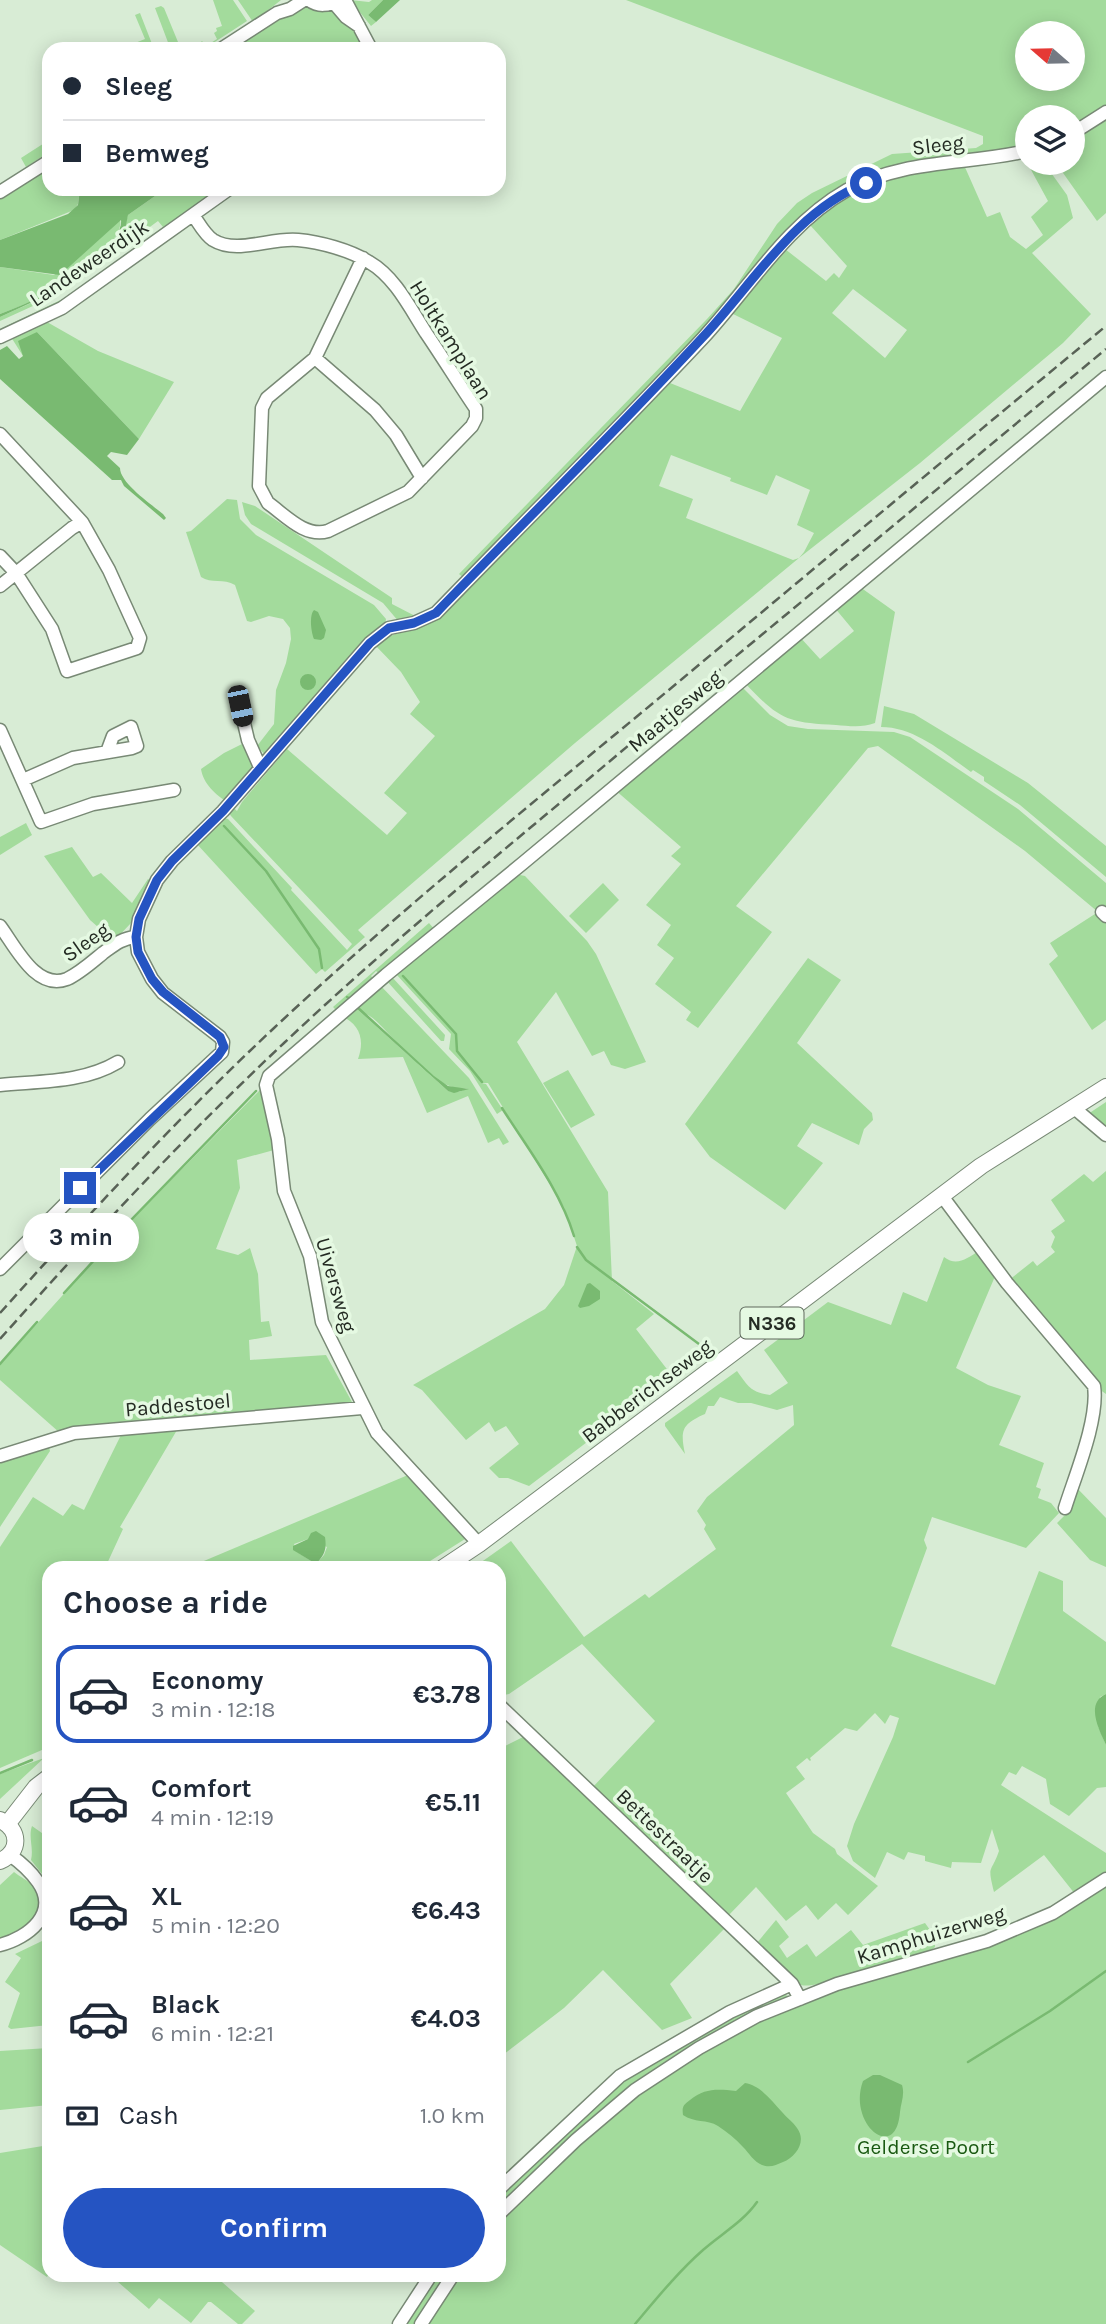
<!DOCTYPE html>
<meta charset="utf-8">
<style>
body{margin:0;font-family:Karla,sans-serif;background:#f2f2f3;color:#1f2937;height:100vh;display:flex;flex-direction:column;font-size:26px;white-space:nowrap}
*{box-sizing:border-box;margin:0}
p{font-size:23px;color:#747a83}
.icon{flex:none;width:38px;height:38px;fill:none;stroke:currentColor;stroke-width:2;stroke-linecap:round;stroke-linejoin:round}
.map{position:relative;flex:1;overflow:hidden}
.sheet{position:absolute;left:42px;top:1561px;width:464px;height:721px;display:flex;flex-direction:column;background:#fff;border-radius:21px;box-shadow:0 4px 18px #0003}
.sheet>*{flex:none}
.guide{position:absolute;left:42px;top:42px;width:464px;height:154px;border-radius:21px;box-shadow:0 4px 18px #0003;display:grid;align-content:center;height:154px;padding:0 21px;background:#fff}
.needle{width:46px;rotate:290deg}
.tools{position:absolute;left:1015px;top:21px;display:grid;gap:14px}
.tools a{display:grid;place-items:center;width:70px;height:70px;border-radius:50%;background:#fff;box-shadow:0 4px 18px #0003;font-size:35px}
.end{position:absolute;width:32px;height:32px;margin:-16px;border:9px solid #2554c2;background:#fff;box-shadow:0 0 0 4px #fff}
.from{border-radius:50%}
.bubble{position:absolute;height:49px;border-radius:24px;background:#fff;box-shadow:0 4px 18px #0003;font-size:23px;font-weight:700;line-height:49px;text-align:center}
.car{position:absolute;width:21px;height:42px;margin:-21px -10px;border-radius:9px;box-shadow:0 0 5px 2px #0007;background:linear-gradient(#222 24%,#8ab4d8 0 40%,#222 0 76%,#8ab4d8 0 86%,#222 0)}
.guide b{display:flex;align-items:center;gap:24px;height:66px;font-size:26px}
.guide b+b{border-top:2px solid #e0e1e3}
.guide i{width:18px;height:18px;background:#1f2937}
ul{padding:0;list-style:none}
li{display:flex;align-items:center;gap:21px;height:98px;margin:0 14px 10px;padding:0 7px;border:4px solid transparent;border-radius:21px}
li div{flex:1}
li b{display:block;font-size:26px}
li em{font-style:normal;font-weight:700}
li.active{border-color:#2554c2}
li>.icon{width:63px;height:63px;stroke-width:1.5}
h2{padding:0 21px;font-size:32px;line-height:84px}
.pay{display:flex;align-items:center;gap:18px;height:77px;padding:0 21px;font-size:26px}
.pay p{margin-inline-start:auto}
.action{display:flex;gap:14px;margin-top:auto;padding:14px 21px}
.action a{flex:1;height:80px;border-radius:42px;background:#2554c2;color:#fff;font-size:28px;font-weight:700;line-height:80px;text-align:center}
.map>svg:first-child{display:block}
.green{fill:#a3db9c;fill-rule:evenodd}
.water{fill:#79ba71}
.lines{fill:none;stroke-linecap:round;stroke-linejoin:round}
.stream{stroke:#79ba71;stroke-width:2.5}
.minor-casing{stroke:#788975;stroke-width:15}
.major-casing{stroke:#788975;stroke-width:18}
.minor{stroke:#fff;stroke-width:12}
.major{stroke:#fff;stroke-width:16}
.rail{stroke:#586256;stroke-width:2.5;stroke-dasharray:10 5;stroke-linecap:butt}
.route{stroke:#2554c2;stroke-width:9}
.labels{text-anchor:middle;stroke-width:7;stroke-linejoin:round;paint-order:stroke}
.shield{fill:#e5f9e2;stroke:#5e695c;stroke-width:2}
.shield-label{font-size:19px;font-weight:bold;fill:#242b23}
.street-label{font-size:21px;fill:#242b23;stroke:#e5f9e2}
.park-label{font-size:21px;fill:#195911;stroke:#e5f9e2}
</style>
<div class="map">
<svg width="1106" height="2324" viewBox="0 0 1106 2324">
<rect width="100%" height="100%" fill="#d8ecd5"/>
<!-- green -->
<path class="green" d="M213,0H233L247,21L204,49L200,43L202,41L206,46L217,39L214,33L217,31L216,28L222,26Z
M238,0H281L253,22Z
M350,0L369,2L372,0H383L368,15L376,22L371,26Z
M626,0H1106V107L1073,131V117H1027V147L970,153L914,164L846,190L749,281L466,580L459,574L707,319L734,289L777,224L797,203L812,193L892,154L976,148L983,144V136ZM1027,33H1073V79H1027Z
M161,6L164,8L178,42L174,49H172L169,45L155,8Z
M303,6C310,6 319,6 326,8C342,13 359,35 366,49H351L355,44L340,42L334,49H230Z
M140,13L154,49H131L130,45L145,39L135,15Z
M1106,115V213L1097,221L1056,163H1073V138Z
M49,140V152L26,167L21,158Z
M1027,156V163H1044L1067,195L1073,218L1032,253L1091,314L1063,343L920,463L799,558L575,743L358,930L365,937L325,972L322,969L316,974L196,843L224,818L228,819L292,888L291,890L347,950L352,944L231,816L229,813L232,806L237,811L242,802L287,749L387,835L407,813L384,793L435,736L410,714L420,702L401,672L374,644C393,632 415,630 434,619L665,381L740,411L782,338L731,313L785,249L826,281L834,273L839,278L847,266L810,225C833,204 863,184 894,175C916,169 941,168 964,165L987,217L1000,212L1010,237L1026,249L1043,235L1031,217L1048,201L1024,157ZM853,289L907,330L885,358L832,313ZM671,455L731,478L730,481L767,495L776,475L810,490L797,525L814,533L804,552L799,558L793,560L686,518L693,499L659,486Z
M49,167V189H80L78,204L74,210L0,240V199Z
M165,189H222L69,300L0,333V329L69,296L163,227L158,221L57,295L0,321V317C45,297 115,267 128,215Z
M120,220C125,243 65,285 46,294C31,302 15,308 0,314V267L54,275Z
M47,322L98,351L174,382L139,439L37,332L23,356L11,337Z
M227,499L237,500L240,519L256,535L374,605L386,619L385,625L267,757L257,746L274,724L276,690L286,663L291,639L290,628L283,619L269,616L251,622L247,621L235,585C224,578 211,584 201,577L186,532L191,531Z
M242,502L255,506L392,598V604L419,618L399,622L383,603L251,524L245,515Z
M860,587L895,612L875,723C862,728 849,726 836,725C785,723 778,718 744,682L799,636L820,659L854,631L834,607Z
M740,685L770,715L788,726L808,729L894,732L910,737L1018,809L1106,883V1020L1092,1030L1049,964L1058,956L1050,943L1098,912L1025,851L878,746L868,748L736,906L772,932L698,1028L686,1020L691,1012L655,984L674,958L657,945L671,925L646,905L681,864L671,856L681,847L614,789Z
M884,706L914,714L1028,783L1106,846V877L1020,805L984,781V777L973,770L971,772C944,753 915,727 881,727Z
M244,743L255,770L228,802C216,796 203,783 201,769L224,753Z
M26,823L32,835L0,855V837Z
M72,847L93,877L101,873L132,903L148,879L151,881L131,923L114,941L90,920L44,856Z
M515,874L525,876L587,941L596,954L646,1062L625,1069L611,1065L604,1051L592,1056L556,992L517,1042L608,1192L612,1281L654,1314L636,1329L673,1377L529,1486L508,1478H499L489,1468L519,1444L506,1426L495,1432L489,1422L466,1440L422,1390L413,1385L545,1309L564,1285L577,1246L564,1207L488,1083H481L486,1084L503,1110L497,1114L470,1071L449,1049L451,1034L396,974Z
M603,883L619,900L586,933L569,916Z
M429,923L435,930L381,975L376,971L371,976L375,980L338,1012L333,1007Z
M808,958L841,980L797,1043L872,1113L873,1120L864,1129L859,1145L812,1123L797,1146L823,1163L785,1210L710,1157L685,1124Z
M392,977L445,1035L444,1041H441L385,979Z
M379,984L469,1078L509,1142L503,1145L499,1138L488,1143L468,1096L427,1113L403,1057L358,1059C365,1040 360,1024 341,1016ZM357,1009C364,1013 371,1016 376,1021C397,1040 437,1095 468,1088L459,1092L448,1091Z
M568,1070L595,1115L571,1128L543,1083Z
M260,1090L269,1114L274,1150L237,1160L240,1188L216,1249L238,1255L250,1248L258,1274L261,1322L269,1321L272,1336L249,1340L250,1360L326,1355L352,1402L348,1404L60,1433L0,1380V1365L114,1238Z
M1106,1102V1129L1088,1114Z
M1106,1171V1394L1096,1387L1009,1280L1033,1261L1037,1266L1055,1252L1051,1247L1055,1237L1051,1231L1065,1221L1051,1200L1084,1174L1093,1182Z
M979,1251L996,1274L956,1368L988,1385L1021,1396L999,1445L1044,1463L1036,1487L1041,1489L1038,1498L1051,1503L1059,1513L1026,1548L932,1517L924,1540L927,1548L891,1646L995,1685L1039,1571L1063,1581V1611L1106,1642V1694L1100,1697L1098,1726L1106,1745V1787L1097,1788L1069,1816L1050,1804L1046,1779L1022,1766L1016,1775L1009,1772L1001,1785L1106,1853V1875L1075,1894L1044,1855L994,1892C987,1864 991,1874 999,1851L992,1829L981,1863L952,1862L951,1868L925,1861V1856L908,1852L904,1860L887,1852L875,1878L853,1861L847,1846L854,1824L893,1737L899,1718L890,1715L885,1724L875,1713L857,1731L845,1728L810,1758L811,1760L810,1761L807,1758L796,1767L805,1779L786,1793L813,1833L835,1849L837,1854L878,1886L848,1915L836,1903L818,1920L806,1905L786,1921L756,1887L727,1917L592,1788L655,1721L582,1644L509,1694L499,1696V1568H473L511,1541L584,1637L645,1594L649,1598L716,1549L704,1529L706,1525L697,1511L707,1497L794,1425L793,1405L777,1410L751,1403H738L720,1397L714,1406H708L705,1414C682,1424 680,1430 685,1454L665,1426V1423L737,1371C748,1386 750,1392 770,1395L788,1383L764,1350L828,1302L891,1325L903,1292L927,1302L944,1257C957,1267 967,1258 979,1251Z
M177,1430L120,1527L123,1529L105,1568H49V1660L47,1664L49,1665V1747L0,1768V1547L33,1497L63,1516L72,1504L84,1510L121,1435Z
M48,1444L50,1451L0,1527V1461Z
M408,1475L465,1534V1539L419,1568L192,1566ZM308,1539L327,1547L324,1555L316,1564L297,1552L294,1544Z
M1075,1486L1106,1518V1567L1090,1560L1057,1523L1069,1511Z
M525,1736L726,1927L670,1984L692,2018L662,2030L603,1970L564,2008L499,2058V1749Z
M44,1758L0,1799V1774Z
M32,1826L49,1838V1883L31,1860C34,1848 28,1837 32,1826Z
M14,1872C20,1877 28,1880 33,1886C54,1911 22,1934 0,1939V1885Z
M1106,1882V2324H424L456,2275H499V2220L542,2176L651,2083L714,2044L804,2000L1005,1938Z
M776,1920L789,1937L779,1946L787,1958L807,1944L816,1957L851,1930L863,1945L925,1923L935,1937V1947L929,1952C907,1959 819,1990 801,1985C788,1981 766,1954 756,1944Z
M49,1933V2025L11,2029L8,2027L20,1993L5,1982L21,1958L15,1954L42,1941Z
M786,1993L787,1997L785,2000L672,2062L499,2210V2196L507,2185L615,2087L652,2061L710,2026Z
M49,2048V2105L0,2110V2051Z
M49,2145V2179L45,2180L49,2185V2274L47,2277L0,2245V2153Z
M110,2275H214L255,2311L242,2324H238L211,2302H208L191,2323L159,2298L149,2309Z
M435,2275H450L417,2324H404Z"/>
<!-- water -->
<path class="water" d="M383,0H400L376,22L368,15Z
M80,189H165L128,215L126,225L113,246L102,258L52,293L0,317V314C15,308 31,302 45,294C66,285 124,244 121,220L60,275L0,267V240L68,214L78,205Z
M37,332L139,439L127,455L111,452L107,456L120,468C120,483 151,504 163,514L166,518L164,520L124,486L121,480H112L0,379V350L7,346L19,359L23,356L18,341Z
M314,610L318,612L326,630L324,638L321,640L314,639C311,632 309,615 314,610Z
M300 682a8 8 0 1 1 16 0a8 8 0 1 1-16 0Z
M359,1007L434,1076L448,1086L469,1089L454,1093L448,1091L357,1009Z
M590,1283L600,1291V1299L589,1306L580,1308L578,1306L587,1284Z
M316,1531L325,1537C327,1550 324,1555 316,1564L293,1550V1546L308,1539L311,1533Z
M1106,1694V1745C1099,1730 1085,1703 1106,1694Z
M873,2075H880L902,2085C905,2095 901,2102 900,2112C896,2164 847,2124 863,2081Z
M745,2083C760,2085 772,2101 782,2112C787,2118 793,2122 797,2128C807,2141 796,2157 783,2162C776,2165 770,2168 762,2165C754,2162 749,2153 743,2147C736,2139 727,2132 718,2126C707,2119 694,2123 683,2115C682,2107 683,2105 690,2100C705,2088 717,2089 736,2091Z"/>
<g class="lines">
<!-- stream -->
<path class="stream" d="M224,826L266,871L319,949L322,968
M403,976L456,1034L457,1051L482,1082
M347,997L349,998
M502,1108C528,1149 560,1190 574,1236
M577,1247L586,1260L707,1350
M64,1293L130,1221L256,1091
M0,1364L37,1322
M0,1773L32,1760
M968,2062L1050,2011L1106,1971
M635,2324C657,2298 678,2272 703,2250C721,2234 743,2222 757,2202"/>
<!-- minor casing -->
<g class="minor-casing">
<path id="minor" d="M309,0C318,7 329,6 338,0
M345,0L371,49
M334,3L346,17L359,26
M221,49L277,13L290,9L304,0
M1073,133L1106,112
M0,192L49,161
M193,215C199,223 204,234 213,240C237,255 271,237 298,240C320,242 350,250 369,262C395,277 410,308 426,333C443,358 459,384 476,409V418L472,426L408,492L328,531C305,538 285,515 268,503L259,486L262,408L267,398L315,358L363,258
M0,337L62,308L229,189
M315,358L375,410L396,435L422,478
M0,434L82,522L109,570L140,638L137,648L67,671L52,629L16,573L0,556
M0,586L72,528L82,522
M240,706L248,740L260,767
M0,730L41,822L93,804L174,790
M23,780L73,758L132,748L137,746L131,727L113,736L107,752
M1102,912L1106,916
M0,926C15,946 36,991 67,979C80,973 92,962 103,953C114,945 122,938 136,937
M0,1085C40,1081 83,1083 118,1062
M1073,1107L1106,1135
M942,1196L1007,1283L1094,1386C1099,1419 1075,1476 1065,1508
M0,1269L150,1119L222,1052L223,1042L220,1037L163,993L152,979L138,952L136,937L139,919L157,880L172,861L223,811L370,643L389,628L414,623L436,613C525,521 616,431 703,338C749,288 787,224 847,190C903,159 967,165 1027,151
M0,1456L74,1433L362,1408
M479,1544L377,1433L322,1322L310,1256L284,1191L278,1139L266,1085L269,1076L386,975L523,863L1106,377
M499,1705L792,1984L800,1999
M0,1945C28,1938 60,1913 38,1882C31,1872 20,1862 10,1855
M499,2189L620,2076L730,2012L792,1984
M499,2214L576,2140L635,2090L699,2048L757,2016L837,1984L987,1941L1053,1913L1106,1879
M399,2324L431,2275
M421,2324L453,2275"/>
</g>
<!-- major casing -->
<g class="major-casing">
<path id="major" d="M443,1568L479,1544L981,1166L1106,1087
M0,1820C20,1829 21,1852 0,1861
M8,1823L36,1787L49,1777"/>
</g>
<!-- minor -->
<use href="#minor" class="minor"/>
<!-- major -->
<use href="#major" class="major"/>
<!-- rail -->
<path class="rail" d="M0,1313C88,1215 177,1119 274,1028C404,906 544,794 682,679C823,561 964,443 1106,326
M0,1339C91,1237 184,1137 284,1043C395,938 513,843 629,745C788,613 947,481 1106,349"/>
</g>
<g class="lines">
<!-- route -->
<path class="route" d="M80,1188L218,1056L224,1047L220,1037L163,992L152,979L138,952L136,937L139,919L157,880L172,861L223,811L370,643L389,628L414,623L436,613C525,521 616,431 702,338C753,284 795,211 866,183"/>
</g>
<g class="labels">
<!-- shield labels -->
<rect class="shield" x="740.5" y="1307.5" width="63" height="31" rx="5"/>
<g class="shield-label">
<text x="772" y="1330">N336</text>
</g>
<!-- street labels -->
<g class="street-label">
<text transform="translate(938 145) rotate(-7)" y="7">Sleeg</text>
<text transform="translate(89 263) rotate(-34)" y="7">Landeweerdijk</text>
<text transform="translate(451 340) rotate(58)" y="7">Holtkamplaan</text>
<text transform="translate(675 711) rotate(-40)" y="7">Maatjesweg</text>
<text transform="translate(86 942) rotate(-35)" y="7">Sleeg</text>
<text transform="translate(336 1285) rotate(74)" y="7">Uiversweg</text>
<text transform="translate(647 1391) rotate(-37)" y="7">Babberichseweg</text>
<text transform="translate(178 1405) rotate(-5)" y="7">Paddestoel</text>
<text transform="translate(665 1836) rotate(44)" y="7">Bettestraatje</text>
<text transform="translate(931 1935) rotate(-17)" y="7">Kamphuizerweg</text>
</g>
<!-- park labels -->
<g class="park-label">
<text x="926" y="2154">Gelderse Poort</text>
</g>
</g>
</svg>
<div class="tools">
<a><svg class="needle" viewBox="-14 -14 28 28"><path d="M0-13l5 13h-10z" fill="#e53935"/><path d="M0 13l5-13h-10z" fill="#747a83"/></svg></a>
<a><svg class="icon" aria-label="layers" viewBox="0 0 24 24"><path d="M12 4l9 5-9 5-9-5zM3 14l9 5 9-5"/></svg></a>
</div>
<i class="end from" style="left:866px;top:183px"></i>
<i class="end" style="left:80px;top:1188px"></i>
<div class="bubble" style="left:23px;top:1213px;width:116px">3 min</div>
<i class="car" style="left:240px;top:706px;rotate:168deg"></i>
<div class="guide">
<b><i class="from"></i>Sleeg</b>
<b><i></i>Bemweg</b>
</div>
<section class="sheet">
<h2>Choose a ride</h2>
<ul>
<li class="active"><svg class="icon" aria-label="car" viewBox="0 0 24 24"><path d="M5 17H2v-5l4-1 3-4h7l3 4 3 1v5h-3M9 17h6M6 11h13"/><circle cx="7" cy="17" r="2"/><circle cx="17" cy="17" r="2"/></svg><div><b>Economy</b><p>3 min · 12:18</p></div><em>€3.78</em></li>
<li><svg class="icon" aria-label="car" viewBox="0 0 24 24"><path d="M5 17H2v-5l4-1 3-4h7l3 4 3 1v5h-3M9 17h6M6 11h13"/><circle cx="7" cy="17" r="2"/><circle cx="17" cy="17" r="2"/></svg><div><b>Comfort</b><p>4 min · 12:19</p></div><em>€5.11</em></li>
<li><svg class="icon" aria-label="car" viewBox="0 0 24 24"><path d="M5 17H2v-5l4-1 3-4h7l3 4 3 1v5h-3M9 17h6M6 11h13"/><circle cx="7" cy="17" r="2"/><circle cx="17" cy="17" r="2"/></svg><div><b>XL</b><p>5 min · 12:20</p></div><em>€6.43</em></li>
<li><svg class="icon" aria-label="car" viewBox="0 0 24 24"><path d="M5 17H2v-5l4-1 3-4h7l3 4 3 1v5h-3M9 17h6M6 11h13"/><circle cx="7" cy="17" r="2"/><circle cx="17" cy="17" r="2"/></svg><div><b>Black</b><p>6 min · 12:21</p></div><em>€4.03</em></li>
</ul>
<div class="pay"><svg class="icon" aria-label="cash" viewBox="0 0 24 24"><path d="M3 7h18v10H3z"/><circle cx="12" cy="12" r="2"/></svg>Cash<p>1.0 km</p></div>
<div class="action"><a>Confirm</a></div>
</section>
</div>
